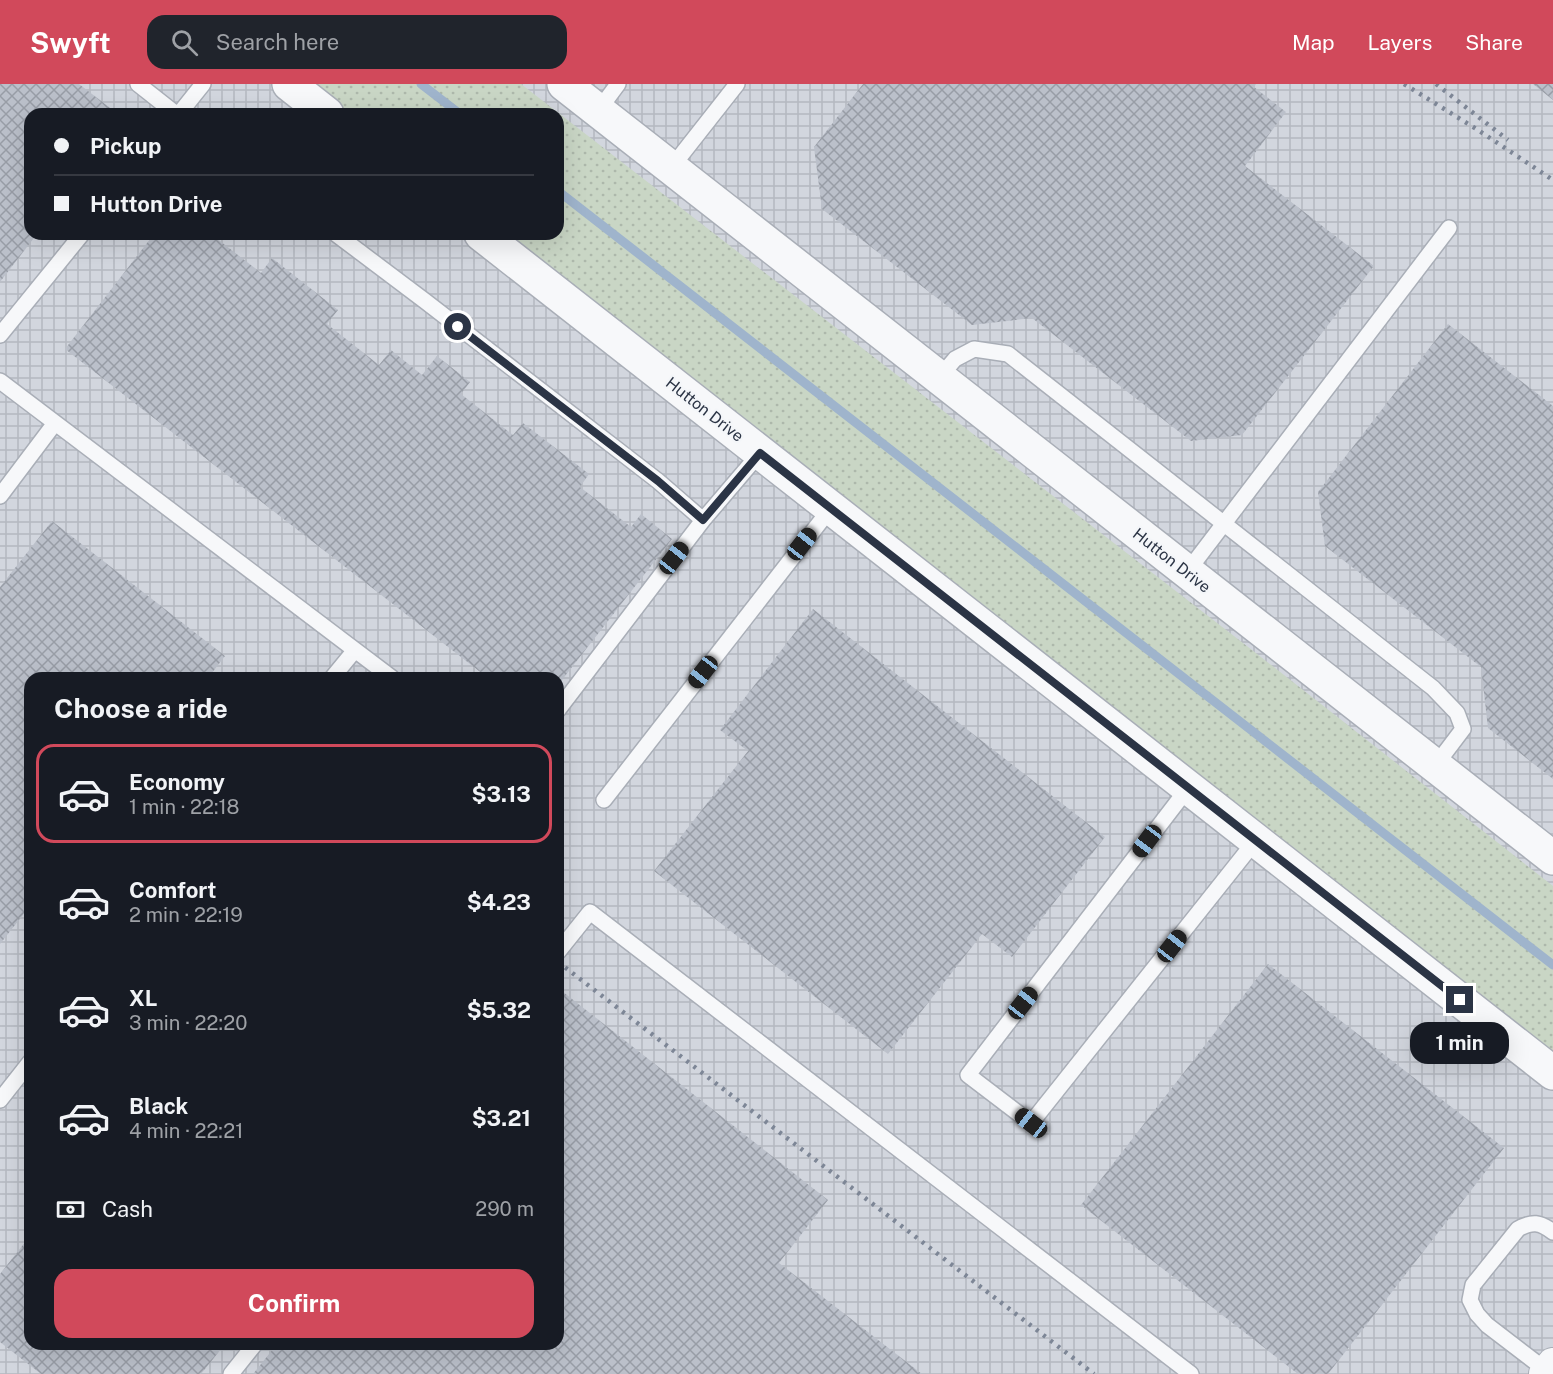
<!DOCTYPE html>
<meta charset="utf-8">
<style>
body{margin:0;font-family:"Public Sans",sans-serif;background:#20242c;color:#f1f3f6;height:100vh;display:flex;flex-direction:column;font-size:22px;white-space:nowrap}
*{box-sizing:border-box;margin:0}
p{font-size:20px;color:#9ea1a6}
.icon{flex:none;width:33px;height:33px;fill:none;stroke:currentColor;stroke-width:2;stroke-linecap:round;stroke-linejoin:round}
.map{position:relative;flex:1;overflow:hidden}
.sheet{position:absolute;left:24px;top:588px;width:540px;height:678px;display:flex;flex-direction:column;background:#171b24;border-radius:18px;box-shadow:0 6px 24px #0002}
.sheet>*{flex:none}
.banner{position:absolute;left:24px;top:24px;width:540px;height:132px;border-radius:18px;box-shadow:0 6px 24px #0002;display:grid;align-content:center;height:132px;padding:0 30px;background:#171b24}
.end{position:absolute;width:27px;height:27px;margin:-14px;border:8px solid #2b3445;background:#fff;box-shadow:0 0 0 3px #fff}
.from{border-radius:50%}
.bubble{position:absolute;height:42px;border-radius:18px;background:#171b24;box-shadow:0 6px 24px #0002;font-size:20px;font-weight:700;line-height:42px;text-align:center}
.car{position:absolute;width:18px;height:36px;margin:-18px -9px;border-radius:8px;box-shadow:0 0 4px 2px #0007;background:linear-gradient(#222 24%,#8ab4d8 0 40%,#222 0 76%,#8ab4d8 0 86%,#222 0)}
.banner b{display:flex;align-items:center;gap:21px;height:57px;font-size:22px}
.banner b+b{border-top:2px solid #363941}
.banner i{width:15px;height:15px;background:#f1f3f6}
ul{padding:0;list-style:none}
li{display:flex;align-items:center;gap:18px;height:99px;margin:0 12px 9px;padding:0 18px;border:3px solid transparent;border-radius:18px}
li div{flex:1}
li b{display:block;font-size:22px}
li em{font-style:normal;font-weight:700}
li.selected{border-color:#d1495b}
li>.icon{width:54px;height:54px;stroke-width:1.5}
h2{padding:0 30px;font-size:27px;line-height:72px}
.pay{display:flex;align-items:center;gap:15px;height:66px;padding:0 30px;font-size:22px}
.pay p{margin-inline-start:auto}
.button{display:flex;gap:12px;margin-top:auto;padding:12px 30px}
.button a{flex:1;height:69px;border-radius:18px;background:#d1495b;color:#fff;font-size:24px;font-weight:700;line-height:69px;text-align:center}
header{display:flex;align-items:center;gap:36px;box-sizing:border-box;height:84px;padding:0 30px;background:#d1495b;color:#fff}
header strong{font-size:28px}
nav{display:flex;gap:33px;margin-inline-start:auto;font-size:21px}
.search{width:420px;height:54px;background:#20242c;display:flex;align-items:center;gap:15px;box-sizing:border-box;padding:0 21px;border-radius:18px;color:#9ea1a6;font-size:22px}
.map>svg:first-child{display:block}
.industrial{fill:url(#industrial-grid);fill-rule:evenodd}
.grass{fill:url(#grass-dots)}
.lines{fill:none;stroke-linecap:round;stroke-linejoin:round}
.stream{stroke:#9fb4cc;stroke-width:9}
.building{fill:url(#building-cross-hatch)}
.service-casing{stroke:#a9aeb7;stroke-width:18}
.minor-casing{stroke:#a9aeb7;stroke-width:34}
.tertiary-casing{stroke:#a9aeb7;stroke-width:36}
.service{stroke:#f7f8fa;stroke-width:15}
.minor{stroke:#f7f8fa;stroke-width:32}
.tertiary{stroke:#f7f8fa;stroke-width:33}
.rail{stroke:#7d8696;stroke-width:4.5;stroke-dasharray:3 6;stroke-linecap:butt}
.route{stroke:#2b3445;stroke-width:8}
.labels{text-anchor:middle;stroke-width:4.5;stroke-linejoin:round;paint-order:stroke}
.street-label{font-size:16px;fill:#2b3445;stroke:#f4f6f9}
</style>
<header>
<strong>Swyft</strong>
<div class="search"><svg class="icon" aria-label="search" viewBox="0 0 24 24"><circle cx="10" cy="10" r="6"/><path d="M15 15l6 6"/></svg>Search here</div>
<nav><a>Map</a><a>Layers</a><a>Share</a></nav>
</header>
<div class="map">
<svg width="1553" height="1290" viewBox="0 0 1553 1290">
<defs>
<pattern id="industrial-grid" width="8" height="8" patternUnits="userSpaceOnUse" patternTransform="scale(1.5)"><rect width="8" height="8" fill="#d2d6de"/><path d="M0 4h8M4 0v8" fill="none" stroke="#b4b8c0"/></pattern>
<pattern id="grass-dots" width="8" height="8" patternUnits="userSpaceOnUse" patternTransform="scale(1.5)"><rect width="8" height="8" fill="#c9d6c5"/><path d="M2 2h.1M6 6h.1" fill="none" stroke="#adb8ab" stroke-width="1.8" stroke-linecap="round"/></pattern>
<pattern id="building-cross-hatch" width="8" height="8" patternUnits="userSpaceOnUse" patternTransform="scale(1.5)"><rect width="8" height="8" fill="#bbc0ca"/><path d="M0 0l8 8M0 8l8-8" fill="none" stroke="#989da6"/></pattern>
</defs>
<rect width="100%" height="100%" fill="#e4e7ec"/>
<!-- industrial -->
<path class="industrial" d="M0,0H1553V1290H0ZM30,30H558V150H30ZM30,594H558V1260H30Z"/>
<!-- grass -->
<path class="grass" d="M311,0H521L1252,566L1553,802V971L503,150H558V30H349Z"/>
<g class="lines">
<!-- stream -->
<path class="stream" d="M421,0L460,30
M558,107L1553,881"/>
</g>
<!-- building -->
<path class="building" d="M0,0H79L118,30H30V150H37L0,198Z
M863,0H1256L1254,3L1286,28L1245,82L1374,182L1242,351L1191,357L1032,234L972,241L822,125L814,63Z
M1533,0H1553V16Z
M154,150H211L261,189L272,174L338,226L327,240L379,281L391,266L422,291L437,272L470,298L461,310L513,351L523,339L589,390L580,403L631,443L641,430L672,455L558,601V594H488L65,265Z
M1448,240L1553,322V695L1488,644L1481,583L1325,462L1318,408Z
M52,437L225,572L208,594H30V822L0,860V503Z
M813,525L1105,753L1012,873L982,850L888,970L654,787L748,667L720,646Z
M1268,880L1504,1064L1328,1290H1298L1081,1121Z
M558,904L828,1116L779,1179L922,1290H253L277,1260H558Z
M30,1152V1260H225L201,1290H41L0,1258V1190Z"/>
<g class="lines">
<!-- service casing -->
<g class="service-casing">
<path id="service" d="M138,0L176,30
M598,27L618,0
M179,30L203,0
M671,84L737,0
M336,150L425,217L658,397L703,436
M0,251L82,150
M939,294L955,275L974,265L1008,270L1433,604L1457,629L1463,645L1435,682
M0,297L392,594
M0,412L55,339
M1187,488L1449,144
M332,594L355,566
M558,626L703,436L760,369
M1188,704L968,991L1031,1039L1256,756
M604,716L831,424
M558,868L590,828L1191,1290
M0,1016L30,978
M1547,1287L1487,1241L1477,1230L1470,1216L1473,1201L1518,1145C1532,1137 1540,1138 1553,1148
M231,1290L255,1260"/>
</g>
<!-- minor casing -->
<g class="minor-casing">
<path id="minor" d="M1545,1290L1553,1280"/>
</g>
<!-- tertiary casing -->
<g class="tertiary-casing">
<path id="tertiary" d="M289,0L327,30
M564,0L1553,774
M481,150L1553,989"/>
</g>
<!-- service -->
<use href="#service" class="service"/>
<!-- minor -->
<use href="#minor" class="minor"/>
<!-- tertiary -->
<use href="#tertiary" class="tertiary"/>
<!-- rail -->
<path class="rail" d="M1404,0L1478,46L1553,96
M1436,0L1508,56
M558,878L1094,1290"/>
</g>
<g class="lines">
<!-- route -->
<path class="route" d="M458,243L658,397L703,436L760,369L1460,916"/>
</g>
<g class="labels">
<!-- street labels -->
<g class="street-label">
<text transform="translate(705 325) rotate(38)" y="6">Hutton Drive</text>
<text transform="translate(1172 476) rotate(38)" y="6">Hutton Drive</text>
</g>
</g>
</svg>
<i class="end from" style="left:458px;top:243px"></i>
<i class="end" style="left:1460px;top:916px"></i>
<div class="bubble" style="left:1410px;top:938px;width:99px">1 min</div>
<i class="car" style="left:802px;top:460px;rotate:38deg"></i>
<i class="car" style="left:674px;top:474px;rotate:38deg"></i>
<i class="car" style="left:703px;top:588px;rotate:218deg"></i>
<i class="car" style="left:1147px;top:757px;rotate:217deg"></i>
<i class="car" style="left:1172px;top:862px;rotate:38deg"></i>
<i class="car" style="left:1023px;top:919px;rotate:38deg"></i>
<i class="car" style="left:1031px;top:1039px;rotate:308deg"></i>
<div class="banner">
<b><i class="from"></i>Pickup</b>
<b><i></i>Hutton Drive</b>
</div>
<section class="sheet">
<h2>Choose a ride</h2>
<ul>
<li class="selected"><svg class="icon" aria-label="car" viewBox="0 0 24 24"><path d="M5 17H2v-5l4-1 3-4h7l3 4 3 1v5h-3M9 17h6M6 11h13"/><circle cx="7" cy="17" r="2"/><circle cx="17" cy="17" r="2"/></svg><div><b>Economy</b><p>1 min · 22:18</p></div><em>$3.13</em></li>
<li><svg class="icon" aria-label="car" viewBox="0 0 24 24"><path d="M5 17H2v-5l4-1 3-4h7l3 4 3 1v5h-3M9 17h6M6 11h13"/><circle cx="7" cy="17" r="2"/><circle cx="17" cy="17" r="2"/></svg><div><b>Comfort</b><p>2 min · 22:19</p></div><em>$4.23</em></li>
<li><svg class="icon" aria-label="car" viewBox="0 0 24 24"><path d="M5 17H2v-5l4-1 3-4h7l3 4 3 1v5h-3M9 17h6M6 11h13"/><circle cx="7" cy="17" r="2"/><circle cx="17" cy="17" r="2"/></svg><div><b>XL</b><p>3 min · 22:20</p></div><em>$5.32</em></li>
<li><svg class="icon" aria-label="car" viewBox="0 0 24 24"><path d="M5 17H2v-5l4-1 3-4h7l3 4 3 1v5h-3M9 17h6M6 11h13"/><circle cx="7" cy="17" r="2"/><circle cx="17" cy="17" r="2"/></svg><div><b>Black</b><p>4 min · 22:21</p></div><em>$3.21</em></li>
</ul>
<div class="pay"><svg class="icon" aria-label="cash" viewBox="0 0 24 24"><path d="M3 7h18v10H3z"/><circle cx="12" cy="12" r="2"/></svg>Cash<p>290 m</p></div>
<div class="button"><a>Confirm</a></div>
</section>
</div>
